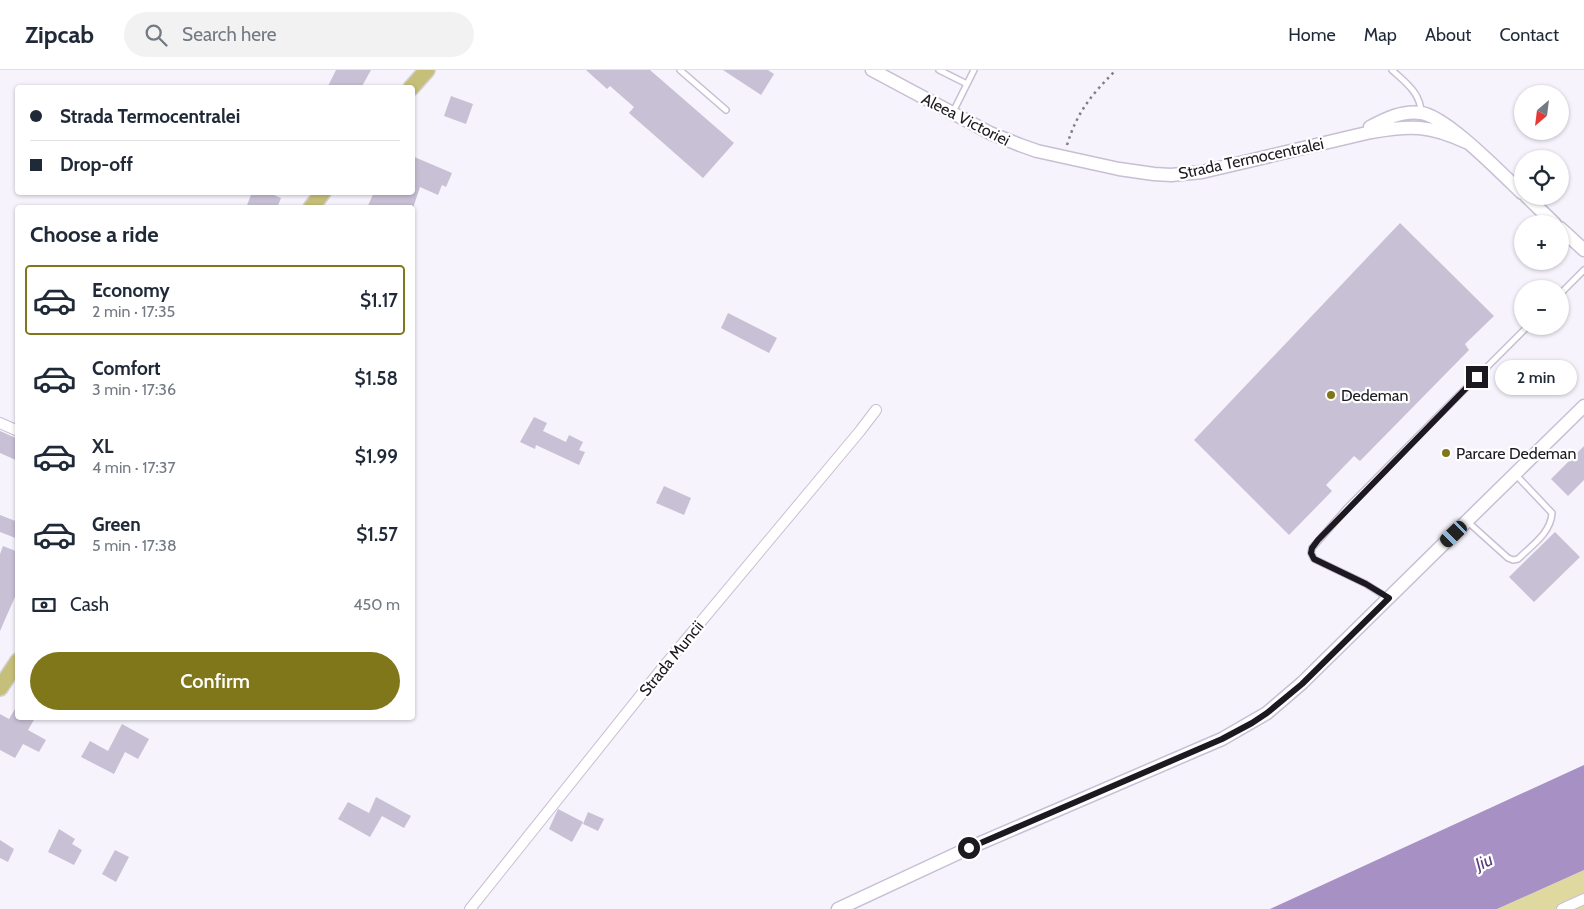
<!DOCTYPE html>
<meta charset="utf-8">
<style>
body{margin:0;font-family:Cabin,sans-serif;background:#f2f2f3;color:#1f2937;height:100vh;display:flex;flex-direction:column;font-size:19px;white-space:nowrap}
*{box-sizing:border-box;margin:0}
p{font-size:16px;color:#747a83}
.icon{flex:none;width:28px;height:28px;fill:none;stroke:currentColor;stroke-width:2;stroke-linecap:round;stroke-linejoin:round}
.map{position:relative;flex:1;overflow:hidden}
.side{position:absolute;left:15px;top:135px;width:400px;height:515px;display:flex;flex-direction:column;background:#fff;border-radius:5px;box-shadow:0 1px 4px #0004}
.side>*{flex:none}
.top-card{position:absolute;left:15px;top:15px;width:400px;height:110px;border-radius:5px;box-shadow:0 1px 4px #0004;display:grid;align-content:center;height:110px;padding:0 15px;background:#fff}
.needle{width:32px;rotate:208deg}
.tools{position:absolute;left:1514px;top:15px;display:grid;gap:10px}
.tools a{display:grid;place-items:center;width:55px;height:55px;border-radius:50%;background:#fff;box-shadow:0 1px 4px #0004;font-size:25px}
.end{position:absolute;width:22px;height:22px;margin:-11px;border:6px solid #1c1920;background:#fff;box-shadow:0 0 0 2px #fff}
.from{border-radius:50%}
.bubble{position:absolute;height:35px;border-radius:18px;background:#fff;box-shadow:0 1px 4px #0004;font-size:16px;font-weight:600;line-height:35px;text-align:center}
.car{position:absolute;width:15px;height:30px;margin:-15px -8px;border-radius:6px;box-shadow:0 0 4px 1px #0007;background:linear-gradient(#222 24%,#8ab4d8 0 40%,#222 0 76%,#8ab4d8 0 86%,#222 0)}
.top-card b{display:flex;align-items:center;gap:18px;height:48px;font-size:19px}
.top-card b+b{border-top:1px solid #e0e1e3}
.top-card i{width:12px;height:12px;background:#1f2937}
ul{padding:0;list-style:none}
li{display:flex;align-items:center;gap:15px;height:70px;margin:0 10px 8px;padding:0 5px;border:2px solid transparent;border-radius:5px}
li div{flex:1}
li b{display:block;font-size:19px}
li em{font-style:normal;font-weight:600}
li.active{border-color:#80761a}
li>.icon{width:45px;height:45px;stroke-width:1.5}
h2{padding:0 15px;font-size:22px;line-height:60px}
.pay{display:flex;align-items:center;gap:12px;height:55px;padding:0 15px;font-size:19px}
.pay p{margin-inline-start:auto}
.primary-button{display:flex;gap:10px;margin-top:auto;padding:10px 15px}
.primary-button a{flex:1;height:58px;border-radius:30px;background:#80761a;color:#fff;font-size:20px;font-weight:600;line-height:58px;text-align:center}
header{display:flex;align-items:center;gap:30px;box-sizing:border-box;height:70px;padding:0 25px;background:#fff;border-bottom:1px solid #e0e1e3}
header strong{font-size:24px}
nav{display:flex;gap:28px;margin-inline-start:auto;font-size:18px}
.search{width:350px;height:45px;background:#f2f2f3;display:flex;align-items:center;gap:12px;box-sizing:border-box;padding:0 18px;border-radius:28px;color:#747a83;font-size:19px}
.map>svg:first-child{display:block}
.green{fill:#dfd9a0}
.water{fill:#a790c4}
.building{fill:#c8c0d5}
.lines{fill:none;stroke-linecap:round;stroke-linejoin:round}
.service-casing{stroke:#c8bfd5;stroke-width:8}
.minor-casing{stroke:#c8bfd5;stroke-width:12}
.tertiary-casing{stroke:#c8bfd5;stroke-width:15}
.primary-casing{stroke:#d2d1d2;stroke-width:18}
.path{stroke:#817e86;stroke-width:2.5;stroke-dasharray:2.5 4;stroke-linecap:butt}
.service{stroke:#fff;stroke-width:5}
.minor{stroke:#fff;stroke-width:10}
.tertiary{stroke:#fff;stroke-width:12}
.primary{stroke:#c6bf79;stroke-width:15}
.route{stroke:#1c1920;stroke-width:6}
.poi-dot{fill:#80761a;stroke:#fff;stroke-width:2}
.labels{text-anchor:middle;stroke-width:4.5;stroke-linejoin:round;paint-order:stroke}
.street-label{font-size:16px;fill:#1c1920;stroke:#fff}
.poi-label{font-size:16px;fill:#1c1920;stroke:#fff;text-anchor:start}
.water-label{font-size:18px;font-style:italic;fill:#5b3c7d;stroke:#fff}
</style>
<header>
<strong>Zipcab</strong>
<div class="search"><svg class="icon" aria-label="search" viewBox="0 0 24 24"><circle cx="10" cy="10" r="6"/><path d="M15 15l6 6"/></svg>Search here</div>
<nav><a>Home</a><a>Map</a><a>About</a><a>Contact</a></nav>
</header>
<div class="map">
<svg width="1584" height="839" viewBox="0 0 1584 839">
<rect width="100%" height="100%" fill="#f6f3fc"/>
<!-- green -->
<path class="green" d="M1584,800V839H1497Z"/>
<!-- water -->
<path class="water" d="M1584,695V800L1497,839H1270Z"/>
<!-- building -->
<path class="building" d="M336,0H371L361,18H327Z
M586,0H650L734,73L703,108L629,43L634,37L610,16L607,19Z
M723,0H768L774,4L761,25Z
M451,26L473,34L466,54L444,46Z
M412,86L452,103L446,117L442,115L438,125L420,117L413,138H367L374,122H412Z
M252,122H267L281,128L277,138H246Z
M1400,153L1494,246L1465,274L1469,280L1360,391L1354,386L1326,415L1332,421L1289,465L1194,370Z
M728,243L777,268L769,283L721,258Z
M534,347L547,353L543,361L566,372L569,365L583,372L579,380L585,382L579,395L536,375L535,379L520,372Z
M0,361L18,369V391L0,383Z
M1584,376V410L1568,426L1551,409Z
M664,416L691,428L684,445L656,433Z
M0,445L18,452V469L0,462Z
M1555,462L1580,487L1534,532L1509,507Z
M3,476L18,482V520L0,561V484Z
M18,634V648H35L28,660L46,670L39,682L23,674L15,688L0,680V644L9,649Z
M122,654L149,669L138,689L125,682L114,704L81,687L90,671L108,681Z
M376,727L411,746L404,758L382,746L370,767L338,749L348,732L369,743Z
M558,739L583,752L572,772L549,759Z
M588,742L604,749L598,761L583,754Z
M59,759L75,769L72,774L82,780L74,795L48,782Z
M0,770L14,779L8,792L0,788Z
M115,780L129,787L116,812L102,804Z"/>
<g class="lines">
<!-- service casing -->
<g class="service-casing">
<path id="service" d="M680,0L726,40
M939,0L967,14
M1392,0C1405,12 1421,23 1421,43
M953,42L974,0
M1560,224L1584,200
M1468,452L1508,488L1513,490L1518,489C1531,476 1551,463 1552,443L1516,405
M1388,528L1366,514L1314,489L1311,483L1312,478L1347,438L1439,345L1528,256"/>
</g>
<!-- minor casing -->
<g class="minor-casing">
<path id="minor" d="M0,353L18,361
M470,839L664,596L860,361L876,340
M1562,839L1584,829"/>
</g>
<!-- tertiary casing -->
<g class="tertiary-casing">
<path id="tertiary" d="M872,0L990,63L1020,75L1037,81L1119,99L1154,104L1171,105L1202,102L1371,62C1411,55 1429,55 1466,72
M1370,57C1385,49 1403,40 1421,43C1446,46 1502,104 1522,123
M1526,126L1555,154
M1560,158L1584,180
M838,839L969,778L1222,669L1267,643L1302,613L1584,336"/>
</g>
<!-- primary casing -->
<g class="primary-casing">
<path id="primary" d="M411,18L427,0
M311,138L323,122
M0,618L18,591"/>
</g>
<!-- path -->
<path class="path" d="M1067,75C1077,42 1092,24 1116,0"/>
<!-- service -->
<use href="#service" class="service"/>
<!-- minor -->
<use href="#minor" class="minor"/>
<!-- tertiary -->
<use href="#tertiary" class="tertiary"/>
<!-- primary -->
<use href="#primary" class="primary"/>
</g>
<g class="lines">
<!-- route -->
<path class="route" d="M969,778L1222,669L1252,653L1267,643L1302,614L1389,528L1366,514L1314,489L1311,483L1312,478L1318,470L1477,307"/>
</g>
<!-- markers -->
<g class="poi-dot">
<circle cx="1331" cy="325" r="5"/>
<circle cx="1446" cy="383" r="5"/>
</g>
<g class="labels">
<!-- street labels -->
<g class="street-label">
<text transform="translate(966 49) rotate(27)" y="6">Aleea Victoriei</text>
<text transform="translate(1251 88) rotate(-12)" y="6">Strada Termocentralei</text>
<text transform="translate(671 588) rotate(-51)" y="6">Strada Muncii</text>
</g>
<!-- poi labels -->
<g class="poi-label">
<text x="1341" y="331">Dedeman</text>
<text x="1456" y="389">Parcare Dedeman</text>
</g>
<!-- water labels -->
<g class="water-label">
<text transform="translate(1484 792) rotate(-25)" y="6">Jiu</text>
</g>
</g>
</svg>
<div class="tools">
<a><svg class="needle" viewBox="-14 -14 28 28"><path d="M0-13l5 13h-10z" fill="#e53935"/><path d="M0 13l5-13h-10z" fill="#747a83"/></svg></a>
<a><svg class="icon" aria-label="locate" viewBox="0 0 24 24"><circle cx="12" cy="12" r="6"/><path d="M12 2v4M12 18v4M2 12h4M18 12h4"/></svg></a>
<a>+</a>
<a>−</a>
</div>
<i class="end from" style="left:969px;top:778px"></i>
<i class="end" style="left:1477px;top:307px"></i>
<div class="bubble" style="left:1495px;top:290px;width:82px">2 min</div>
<i class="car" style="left:1454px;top:464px;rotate:226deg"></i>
<div class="top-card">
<b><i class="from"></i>Strada Termocentralei</b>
<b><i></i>Drop-off</b>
</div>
<section class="side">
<h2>Choose a ride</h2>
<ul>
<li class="active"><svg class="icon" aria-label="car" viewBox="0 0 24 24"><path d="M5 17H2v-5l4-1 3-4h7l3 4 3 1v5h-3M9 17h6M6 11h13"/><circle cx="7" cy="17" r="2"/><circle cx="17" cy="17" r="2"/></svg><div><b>Economy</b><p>2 min · 17:35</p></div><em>$1.17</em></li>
<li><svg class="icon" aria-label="car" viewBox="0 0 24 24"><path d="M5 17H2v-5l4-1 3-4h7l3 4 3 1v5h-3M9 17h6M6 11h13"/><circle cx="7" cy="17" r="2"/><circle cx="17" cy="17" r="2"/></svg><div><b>Comfort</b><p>3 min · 17:36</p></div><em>$1.58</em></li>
<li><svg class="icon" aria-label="car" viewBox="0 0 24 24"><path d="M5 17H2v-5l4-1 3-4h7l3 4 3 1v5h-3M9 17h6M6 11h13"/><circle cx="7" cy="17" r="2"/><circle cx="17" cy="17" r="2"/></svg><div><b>XL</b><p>4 min · 17:37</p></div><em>$1.99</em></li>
<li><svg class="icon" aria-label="car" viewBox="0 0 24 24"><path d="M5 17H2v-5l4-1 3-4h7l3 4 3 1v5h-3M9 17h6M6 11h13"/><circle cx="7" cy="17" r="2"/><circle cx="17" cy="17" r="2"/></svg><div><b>Green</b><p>5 min · 17:38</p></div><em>$1.57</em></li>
</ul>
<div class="pay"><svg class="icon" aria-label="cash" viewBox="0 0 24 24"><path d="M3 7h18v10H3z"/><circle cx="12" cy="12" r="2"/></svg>Cash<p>450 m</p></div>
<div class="primary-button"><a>Confirm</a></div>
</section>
</div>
